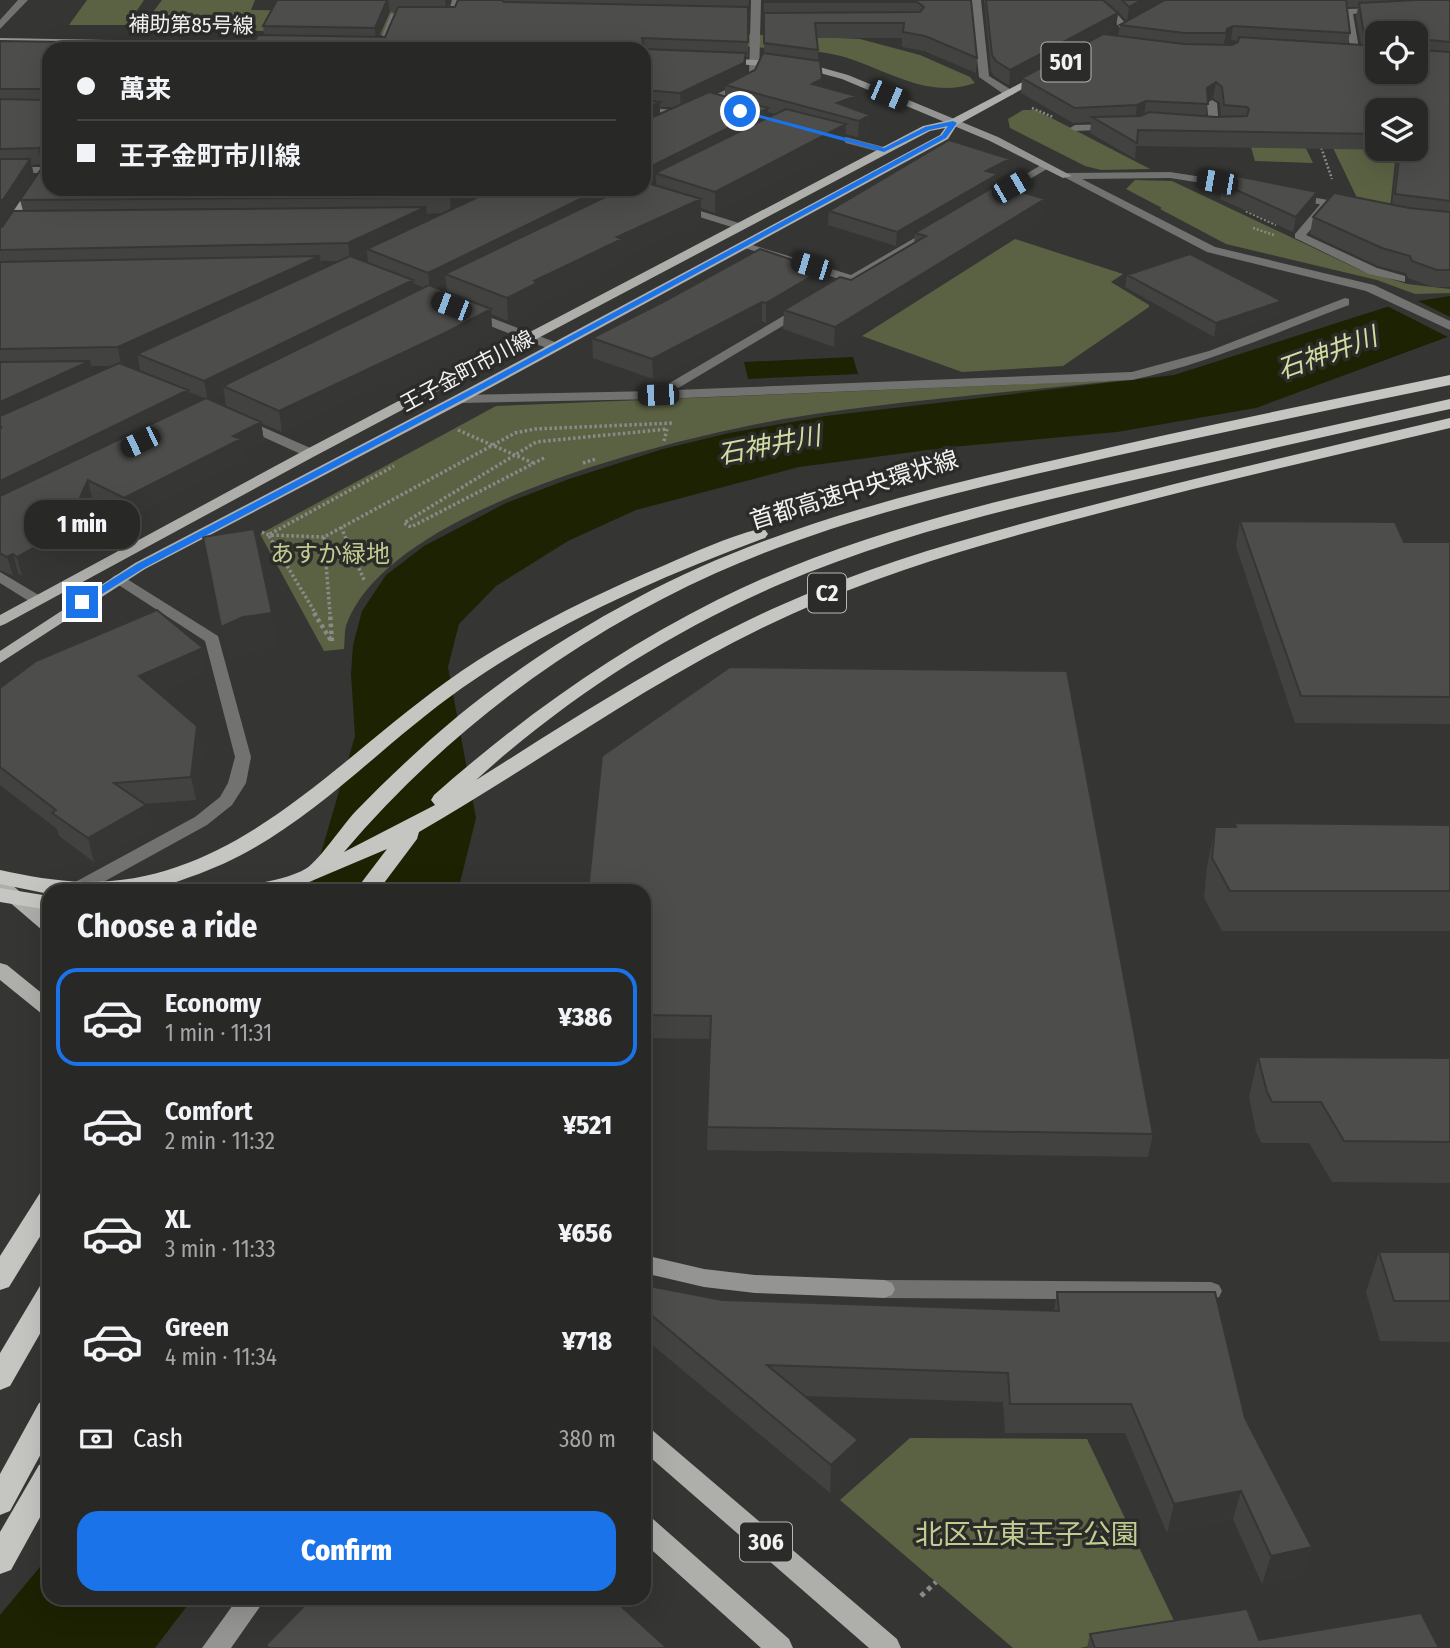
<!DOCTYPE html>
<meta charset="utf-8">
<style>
body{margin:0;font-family:"Fira Sans Condensed","Noto Sans JP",sans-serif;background:#30302e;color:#f1f3f6;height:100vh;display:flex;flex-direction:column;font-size:26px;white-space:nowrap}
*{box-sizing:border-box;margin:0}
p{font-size:23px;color:#a5a6a7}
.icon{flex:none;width:38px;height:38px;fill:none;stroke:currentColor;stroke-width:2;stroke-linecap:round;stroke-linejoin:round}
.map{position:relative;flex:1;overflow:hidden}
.side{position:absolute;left:42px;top:884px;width:609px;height:721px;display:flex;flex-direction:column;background:#282826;border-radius:21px;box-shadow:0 7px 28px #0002,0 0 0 2px #444443}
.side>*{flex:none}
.hud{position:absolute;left:42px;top:42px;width:609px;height:154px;border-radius:21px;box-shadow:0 7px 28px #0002,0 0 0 2px #444443;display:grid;align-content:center;height:154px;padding:0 35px;background:#282826}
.buttons{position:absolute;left:1365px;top:21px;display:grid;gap:14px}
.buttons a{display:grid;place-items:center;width:63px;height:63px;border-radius:14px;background:#282826;box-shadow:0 7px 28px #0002,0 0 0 2px #444443;font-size:35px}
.end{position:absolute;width:32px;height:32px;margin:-16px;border:9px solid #1a73e8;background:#fff;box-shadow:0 0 0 4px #fff}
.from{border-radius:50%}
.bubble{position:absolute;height:49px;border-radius:21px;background:#282826;box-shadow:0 7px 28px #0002,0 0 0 2px #444443;font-size:23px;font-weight:800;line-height:49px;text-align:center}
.car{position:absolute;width:21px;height:42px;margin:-21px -10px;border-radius:9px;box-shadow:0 0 5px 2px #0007;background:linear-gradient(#222 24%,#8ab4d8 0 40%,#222 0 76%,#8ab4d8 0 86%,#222 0)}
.hud b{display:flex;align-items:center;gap:24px;height:66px;font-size:26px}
.hud b+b{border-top:2px solid #444443}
.hud i{width:18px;height:18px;background:#f1f3f6}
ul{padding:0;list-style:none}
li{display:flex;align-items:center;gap:21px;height:98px;margin:0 14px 10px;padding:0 21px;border:4px solid transparent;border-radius:21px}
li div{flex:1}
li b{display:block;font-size:26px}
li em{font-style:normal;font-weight:800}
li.active{border-color:#1a73e8}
li>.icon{width:63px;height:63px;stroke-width:1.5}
h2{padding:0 35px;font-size:32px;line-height:84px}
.pay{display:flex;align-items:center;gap:18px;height:77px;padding:0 35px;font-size:26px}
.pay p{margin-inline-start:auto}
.action{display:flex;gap:14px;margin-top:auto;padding:14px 35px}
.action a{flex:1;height:80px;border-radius:21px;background:#1a73e8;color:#fff;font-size:28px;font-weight:800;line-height:80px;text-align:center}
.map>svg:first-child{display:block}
.green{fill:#5b6143}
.water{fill:#1d2203}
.pier{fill:#353633}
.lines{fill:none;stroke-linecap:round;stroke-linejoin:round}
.path-far3{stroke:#8a8b89;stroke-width:2.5;stroke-dasharray:2 2;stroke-linecap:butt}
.path-far2{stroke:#8a8b89;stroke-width:3.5;stroke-dasharray:2.5 2.5;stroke-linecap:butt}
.path-far1{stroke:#8a8b89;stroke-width:4.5;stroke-dasharray:3.5 3.5;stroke-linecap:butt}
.path{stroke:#8a8b89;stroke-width:5;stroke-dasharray:4.5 4.5;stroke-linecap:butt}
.lane{fill:#727371;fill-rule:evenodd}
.street{fill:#727371;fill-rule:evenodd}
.secondary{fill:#949492;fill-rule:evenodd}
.primary{fill:#aeaeab;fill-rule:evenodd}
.highway{fill:#c5c6c2;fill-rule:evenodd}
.wall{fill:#424340;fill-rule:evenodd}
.shaded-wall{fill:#363734}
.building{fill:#4d4e4b;stroke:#363734;stroke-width:2}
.route{fill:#1a73e8}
.labels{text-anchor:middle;stroke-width:7;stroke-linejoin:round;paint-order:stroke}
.far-street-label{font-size:21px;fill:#f2f3f1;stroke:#2b2c29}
.shield{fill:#2b2c29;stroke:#b6b7b5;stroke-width:2}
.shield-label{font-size:23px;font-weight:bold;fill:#f2f3f1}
.street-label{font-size:24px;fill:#f2f3f1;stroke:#2b2c29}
.park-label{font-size:24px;fill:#c0cc91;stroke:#2b2c29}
.water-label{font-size:26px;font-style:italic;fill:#d1dda1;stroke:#2b2c29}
.near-park-label{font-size:28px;fill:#c0cc91;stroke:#2b2c29}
</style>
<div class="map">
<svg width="1450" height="1648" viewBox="0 0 1450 1648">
<rect width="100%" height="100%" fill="#353633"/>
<!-- green -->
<path class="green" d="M87,0H144L127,25H69Z
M162,0H255L251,10L390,12L463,22L860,39L920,55L970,77L975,83C928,100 886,69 841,56C814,49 782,50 755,47L142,27Z
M1023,110H1036L1150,169L1101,170L1085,166L1010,128L1008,119Z
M1245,126L1299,134L1313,163L1255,161Z
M1323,127L1377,149H1416L1450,166L1395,161L1390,208L1359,202Z
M1135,180L1172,181L1358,269L1407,284L1450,289V293L1415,294L1377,280L1226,244L1160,209L1162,208L1126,189Z
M1015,239L1123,274L1111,282L1149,305V307L1063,366L962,372L862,336Z
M1126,380C1014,392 901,400 790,418C677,437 392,506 347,623C344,630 345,641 344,649L324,651L260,534L496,406Z
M910,1438L1087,1439L1178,1629L1080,1648H1013L840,1500Z"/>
<!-- water -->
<path class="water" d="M1450,296V336L1256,408L1117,432L951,447L799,467L636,510L568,541L496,586L459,624L448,667L476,818L458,891H310L355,736L351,674L353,645L362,611L386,575L424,546L506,503L569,479L663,449L729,433L826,416L1174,375L1393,305Z
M853,357L858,374L748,379L744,362Z
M49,1556V1598H193L155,1648H0V1615Z"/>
<!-- pier -->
<path class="pier" d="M1412,298L1450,317V338L1383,304Z"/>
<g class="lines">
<!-- path-far3 -->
<path class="path-far3" d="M1032,108L1053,117
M1320,144L1332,179
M1246,211L1276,225
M1253,228L1274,235"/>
<!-- path-far2 -->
<path class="path-far2" d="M458,430L533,463
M664,441L667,429
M544,458L411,527L404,523L536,442L667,429
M583,463L596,459
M341,527L365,582
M262,532L269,535L324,537L515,433L535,429L674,423
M270,534L394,466
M269,536L316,614
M324,537L330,614"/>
<!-- path-far1 -->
<path class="path-far1" d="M314,613L332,642L330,613"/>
<!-- path -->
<path class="path" d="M921,1596L936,1582"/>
<!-- lane -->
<path class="lane" d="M18,0H28L0,29V20Z
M971,0H981L989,76L1013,91V95H1005L979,77Z
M1088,0C1107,0 1117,14 1129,27V31H1123L1104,11Z
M1382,8L1384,10L1353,14L1360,54L1352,56L1343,12L1348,9Z
M1212,100L1217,103L1219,127L1214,130L1209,127L1207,103Z
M1114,124L1119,127L1118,129L1075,131L1070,128L1075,125Z
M1327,200L1333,203L1306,235L1377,268L1405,276V282L1369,274L1295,238V234L1323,201Z"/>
<!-- street -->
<path class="street" d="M452,0H462L455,19H398L386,48L378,46L391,14H448Z
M751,0H761L759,76L754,84L706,107H698V103L746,80L749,76Z
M644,107L683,111L688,114L683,117L644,113Z
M823,131L888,148L889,150L884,153L819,136V132Z
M1043,164L1052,166L998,198L988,196Z
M0,167H49V173H0Z
M1170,172L1247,184L1253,187L1247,190L1170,178L1082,179L1215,247L1374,285L1450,321V330L1366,291L1207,252L1062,176L1067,173Z
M1295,194L1350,204L1356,207L1350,210L1291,199V195Z
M678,204L742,224L744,226L738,229L674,209V205Z
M930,229L940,231L829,296L825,295V289L842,280L736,245L746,243L851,275Z
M1345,298L1349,299V305C1277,332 1208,364 1132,380L658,399L459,403L452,399L459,395L656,391L802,305L808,309L806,312L675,390L1132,372L1209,351Z
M471,310L560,344L562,347L556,351L552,350L467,317L465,314Z
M242,418L315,450L317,453L315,456H305L237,425V419Z
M0,572L42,597L45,600L42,603H32L0,583Z
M119,574L218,636L251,757L246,783L232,805L207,825L87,891H63L66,887L195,817L220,797L228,783L235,757L205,641L114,582L111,579L114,576Z
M884,1280L1211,1282L1219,1285L1222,1291L1219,1297L1211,1300L884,1298L876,1295L873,1289L876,1283Z"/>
<!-- secondary -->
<path class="secondary" d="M0,38L274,43L279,46L274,49L0,44Z
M724,58L805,63L848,75L998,137L1072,176L1063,178L990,141L842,79L805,69L721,63L719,61Z
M49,163V174L4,242L0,243V231L45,164Z
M644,1255L704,1269L755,1275L884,1280L892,1283L895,1289L892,1295L884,1298L755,1293L704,1287L644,1273Z
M238,1598H266L231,1648H202Z"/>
<!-- primary -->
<path class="primary" d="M1038,74L1046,76L957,125L948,139L464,402L145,569L0,663V651L135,563L454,396L940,135L945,128L930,131L315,456L5,624L0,626V615L305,450L923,126L950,120Z
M0,878L6,880L49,916V932L42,930L0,894Z
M0,963L7,965L49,999V1016L42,1014L0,980Z
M644,1427L652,1430L897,1639L901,1648H869L644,1452Z
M644,1516L653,1519L789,1639L793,1648H761L644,1543Z"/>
<!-- highway -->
<path class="highway" d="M1450,375V385C1319,412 1188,439 1058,469C941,496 826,524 716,573C573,637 445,733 344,852L435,805L431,800L434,795C520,719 613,652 717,600C843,537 982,504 1119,473C1229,448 1340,424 1450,399V409C1345,432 1239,456 1134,480C1013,507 893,536 778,585C668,633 565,699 476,780C575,718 672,654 779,606C877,562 981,534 1085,507C1206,475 1328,447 1450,418V428C1332,456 1213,483 1096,514C993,541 889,570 792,614C660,673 544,760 419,832L417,839L378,891H355L387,849L302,885L283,891H246L249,886C267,881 291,878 307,868C321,858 342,826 355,812C388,778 422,746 458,716C513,671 574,631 637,598C766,529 908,493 1050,461C1183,430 1316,403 1450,375Z
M759,529L765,530L768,534L765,538C660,577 555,623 462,688C371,752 298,841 190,877C174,883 156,889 139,891C110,894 78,891 49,891V894L0,884V870C28,876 55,881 84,882C234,884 334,762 446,682C513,634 590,597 665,565C695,552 727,537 759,529Z
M0,888L49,896V910L0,902Z
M49,1190V1222L9,1287L0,1290V1256L40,1193Z
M49,1283V1318L10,1386L0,1390V1353L40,1286Z
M49,1400V1439L10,1511L0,1515V1474L39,1403Z
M49,1461V1501L11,1570L0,1574V1532L39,1465Z"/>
</g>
<!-- wall -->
<path class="wall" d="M277,0H450L448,7H455L458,0H749L748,10V57H746L744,75L755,70L764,53V0H971L977,58L976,73L924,51L902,47V38H817L818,50V60L822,79V86L856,110L870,115L869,131L858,137L845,134V144L715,213L701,208V221L622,257V261L539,302V305L508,321L491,314L492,329L447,352L282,432L261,423L264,441L243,451L244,458L128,517L92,498L69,549L22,576L18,573L13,576L0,570V227L23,211L20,200L45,163L42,164L32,165L34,176L7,216L0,217V41L66,42L67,45H95L96,47L251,46L264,35L263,26ZM390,12H396L385,37H379ZM644,49V189H49ZM725,87V97L712,93ZM660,107H670L675,108L660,114ZM768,112L775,114L768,118ZM656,180V185L649,183L653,182ZM443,213L428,220L427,214ZM367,253L368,263L356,258ZM321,261H339L322,269ZM446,282L447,292L435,288ZM413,283L424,288L414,293ZM138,358L140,371L123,364ZM91,366H113L93,375ZM189,392L204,398L191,405ZM224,392L226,407L210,399Z
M984,0H1450V287H1433L1408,278L1406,273L1378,266L1310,234L1313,217L1392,205L1398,150L1136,146L1135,159L1090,133L1091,122L1073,123L1021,93L1022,78L1009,85L994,76L991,71ZM1105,2L1108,3L1127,21L1120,25L1118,36L1104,34L1116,27L1118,13ZM1347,7H1358L1356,17L1361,45L1348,44L1350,33ZM1377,33H1416L1377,72ZM1231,40L1238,41L1232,45H1224ZM1213,98L1220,103L1221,117L1206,116L1207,101ZM1377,110L1416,149H1377Z
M1008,172L997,178V185L1014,175L1013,189L1045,199L1043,216L834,347L783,329L784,312L766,323L762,321L653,379L593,358L592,338L851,280L914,243L915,235L896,246L828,225L829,211Z
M1223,184L1315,207L1293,232L1220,199Z
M1127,275L1282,301L1279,314L1214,337L1125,287Z
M1240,521L1404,542H1450V724L1295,723L1236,546Z
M207,671L158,692L202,749L196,800L144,804L146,805L151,828L94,862L59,836L57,829L0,785V688Z
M1234,823L1450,825V931H1222L1204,898L1207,867L1215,827H1234Z
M644,891L1153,1134L1148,1157L707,1150L710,1039L644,1038Z
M1258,1057L1450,1058V1183L1332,1182L1309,1143H1262L1256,1132L1249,1097Z
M1379,1252H1450V1342L1380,1341L1366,1292Z
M644,1285L722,1300L1054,1311L1057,1292L1245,1418L1312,1547L1302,1575L1262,1584L1233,1519L1167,1533L1125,1433H1005L1003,1402L804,1396L855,1469L830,1493L644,1338Z
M1090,1634L1259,1640L1439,1648H1087Z"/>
<!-- shaded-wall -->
<path class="shaded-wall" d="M387,0H388L390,12L376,43L375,28Z
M445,0H450L446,11Z
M1142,0H1166L1127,21L1129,7Z
M1118,13L1116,27L1009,85L1010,70Z
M1233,26L1231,40L1225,44L1223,48L1227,29Z
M746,53V68L744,78L725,85V87L681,108L680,93Z
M822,79V95L812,84Z
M1216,82L1213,98L1204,103L1207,88Z
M856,96V112L837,103Z
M1146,101L1144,116L1135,120L1137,105Z
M660,102V118L644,125V109Z
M768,108V124L655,173L656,180L644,186V170Z
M870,115L869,131L858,137L859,121Z
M846,124L845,144L715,213V192Z
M47,145L49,162L42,164L38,148Z
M30,159L34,176L7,216L0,217V200Z
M1010,159L1008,172L997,178L996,188L915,233V235L896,246L897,232L986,171Z
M467,189H504L451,213L450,197Z
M601,189H623L445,274L446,282L430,290L428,273Z
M1317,192L1315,207L1293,232L1296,217Z
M701,199V221L622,257V261L539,302V305L508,321L507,298L534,281L617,237Z
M1045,199L1043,216L834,347L835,327Z
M426,207L428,224L367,249V253L350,260L348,243Z
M320,256L322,273L137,354L138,358L121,365L118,347Z
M822,270L821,289L784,310V312L766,323V303Z
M413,280L415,298L223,386L224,392L208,400L204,381Z
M1282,301L1279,314L1214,337L1216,323Z
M762,302V321L653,379L652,359Z
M491,309L492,329L447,352L282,432L279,411Z
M90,361L94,379L0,422V402Z
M188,390L192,408L0,502V481Z
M261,422L264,441L243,451L244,458L128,517L124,498L233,436Z
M88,480L92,498L69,549L22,576L17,557Z
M13,554L18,573L13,576L7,557Z
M272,613L278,647L249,652L228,662L221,627L243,617Z
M203,648L207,671L144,698L139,676Z
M197,726L202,749L196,800L191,777Z
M146,805L151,828L94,862L88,838Z
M858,1440L855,1469L830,1493L831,1465Z
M1241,1491L1233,1519L1167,1533L1174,1504Z
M1312,1547L1302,1575L1262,1584L1271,1556Z"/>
<!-- building -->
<path class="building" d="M277,0H387L375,28L263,26Z
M458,0H502L504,2L748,7V42L642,38L644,49L746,53L744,63L680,93L644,90V49H49V189H467L450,197L20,200L48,159L47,145L38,148L0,149V99L46,100L48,97L46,89H0V41L66,42L64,45H95L94,47L251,46L258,35L385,37L398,7H455Z
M764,0H971L977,58L925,36L903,32L904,23H815L818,50L764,43V13L920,12L924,7L917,2H764Z
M986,0H1103L1118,13L1010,70L996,61L992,55Z
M1122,0H1142L1129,7Z
M1165,0H1346L1350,33L1233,26L1227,29L1226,33H1184L1120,25Z
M1418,0H1450V42L1419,39L1417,47L1419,50L1450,52V201L1395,194L1400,149H1416V110H1377V134L1138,130L1137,143L1092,117L1141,116L1149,112L1216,117L1247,116L1249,109L1247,107L1224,105L1222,87L1216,82L1207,88L1208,104L1146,101L1137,105L1075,108L1022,78L1103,34L1184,44L1232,45L1238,42L1239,37L1377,46V72H1416V33H1377V36L1364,35L1359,3Z
M763,53L820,61L822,79L812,84L856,96L837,103L870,115L859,121L725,85L755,70Z
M709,92L768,108L644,170V121Z
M644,100L660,102L644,109Z
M786,109L846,124L715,192L655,173Z
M949,140L1010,159L986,171L998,174L897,232L829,211Z
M0,159H30L3,200H0Z
M1226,174L1317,192L1296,217L1223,184Z
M1014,175L1011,189L1045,199L835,327L784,310L840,277L851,280L926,236L915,233Z
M644,182L701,199L617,237L622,239L534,281L537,283L507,298L445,274L622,189H644Z
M495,189H601L428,273L367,249Z
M1334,193L1409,208L1450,212V270H1437L1412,261L1410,256L1382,248L1313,217Z
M426,207L348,243L0,250V227H2L13,211Z
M760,249L822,270L766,303L762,302L652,359L592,338L663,302Z
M1190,254L1282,301L1216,323L1127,275Z
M320,256L118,347L0,349V262Z
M350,256L413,280L204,381L137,354Z
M429,285L491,309L445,333L279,411L223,386Z
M90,361L0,402V362Z
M119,363L188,390L0,481V428L2,427H0V416Z
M206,398L261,422L233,436L241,439L124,498L88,480L65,530L17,557L13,554L7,557L0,553V496Z
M1240,521L1395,522L1404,542H1450V697L1301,696Z
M254,529L272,613L243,617L221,627L203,537Z
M157,610L203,648L139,676L197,726L191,777L114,783L146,805L88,838L52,813L56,810L0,767V688L36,661Z
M730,667L1067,671L1153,1134L707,1127L711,1016L644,1015V891H588L602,756Z
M1234,823L1450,825V891H1230L1212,858L1215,827H1236Z
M1258,1057L1450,1058V1142L1344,1141L1321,1102H1272L1267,1092Z
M1379,1252H1450V1301H1394Z
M644,1285L722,1300L1059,1311L1057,1292H1215L1245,1418L1312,1547L1271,1556L1241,1491L1174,1504L1131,1404H1010L1008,1373L767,1365L858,1440L831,1465L644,1309Z
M311,1598H612L667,1648H269L266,1645L305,1605Z
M1247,1609L1259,1640L1421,1613L1439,1648H1095L1090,1634Z"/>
<!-- route -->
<path class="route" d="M738,109L884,148L925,127L953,121L957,123L946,138L487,387L144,568L86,604H79V600L137,564L481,384L942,135L948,126L929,130L884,152L738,112Z"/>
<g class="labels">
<!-- far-street labels -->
<g class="far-street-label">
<text transform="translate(191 25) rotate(1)" y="7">補助第85号線</text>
<text transform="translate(467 371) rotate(-28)" y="7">王子金町市川線</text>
</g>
<!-- shield labels -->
<g class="shield">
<rect x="1041.5" y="42.5" width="49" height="39" rx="5"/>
<rect x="808" y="573.5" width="38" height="39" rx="5"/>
<rect x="740" y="1522.5" width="52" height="39" rx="5"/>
</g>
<g class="shield-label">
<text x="1066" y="70">501</text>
<text x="827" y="601">C2</text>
<text x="766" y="1550">306</text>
</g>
<!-- street labels -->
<g class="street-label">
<text transform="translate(854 490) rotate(-17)" y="8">首都高速中央環状線</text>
</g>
<!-- park labels -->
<g class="park-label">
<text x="330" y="562">あすか緑地</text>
</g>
<!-- water labels -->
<g class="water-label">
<text transform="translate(1327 353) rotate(-20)" y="9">石神井川</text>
<text transform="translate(769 445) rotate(-11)" y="9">石神井川</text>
</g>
<!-- near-park labels -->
<g class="near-park-label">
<text x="1027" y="1544">北区立東王子公園</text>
</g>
</g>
</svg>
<div class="buttons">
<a><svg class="icon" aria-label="locate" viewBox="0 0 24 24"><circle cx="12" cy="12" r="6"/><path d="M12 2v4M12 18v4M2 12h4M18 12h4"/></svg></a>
<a><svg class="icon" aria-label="layers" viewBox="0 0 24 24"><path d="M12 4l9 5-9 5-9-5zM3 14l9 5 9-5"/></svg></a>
</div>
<i class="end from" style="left:740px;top:111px"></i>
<i class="end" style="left:82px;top:602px"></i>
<div class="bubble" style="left:24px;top:500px;width:116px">1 min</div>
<i class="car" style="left:888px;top:95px;rotate:113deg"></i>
<i class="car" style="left:1217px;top:182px;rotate:280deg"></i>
<i class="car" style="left:1011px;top:187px;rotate:60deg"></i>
<i class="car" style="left:811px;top:266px;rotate:287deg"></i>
<i class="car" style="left:451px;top:306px;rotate:291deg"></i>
<i class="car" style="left:658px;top:395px;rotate:268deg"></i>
<i class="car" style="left:140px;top:442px;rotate:244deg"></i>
<div class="hud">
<b><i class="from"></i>萬来</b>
<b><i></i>王子金町市川線</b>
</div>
<section class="side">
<h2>Choose a ride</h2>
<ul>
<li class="active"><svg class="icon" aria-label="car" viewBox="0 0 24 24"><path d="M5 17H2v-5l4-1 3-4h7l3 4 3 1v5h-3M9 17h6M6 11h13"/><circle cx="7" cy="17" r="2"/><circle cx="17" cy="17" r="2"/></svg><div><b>Economy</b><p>1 min · 11:31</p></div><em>¥386</em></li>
<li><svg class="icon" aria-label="car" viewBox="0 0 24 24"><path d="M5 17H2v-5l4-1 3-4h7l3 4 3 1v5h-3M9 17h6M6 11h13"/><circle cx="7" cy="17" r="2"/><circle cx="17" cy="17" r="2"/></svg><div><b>Comfort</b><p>2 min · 11:32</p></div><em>¥521</em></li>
<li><svg class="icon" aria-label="car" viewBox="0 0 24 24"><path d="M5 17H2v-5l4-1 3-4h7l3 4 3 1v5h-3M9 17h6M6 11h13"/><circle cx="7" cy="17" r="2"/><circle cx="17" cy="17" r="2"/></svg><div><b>XL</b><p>3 min · 11:33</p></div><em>¥656</em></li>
<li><svg class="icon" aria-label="car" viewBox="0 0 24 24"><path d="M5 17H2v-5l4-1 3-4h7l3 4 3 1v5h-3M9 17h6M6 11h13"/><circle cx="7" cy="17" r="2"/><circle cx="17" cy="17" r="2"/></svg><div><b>Green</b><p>4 min · 11:34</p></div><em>¥718</em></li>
</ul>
<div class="pay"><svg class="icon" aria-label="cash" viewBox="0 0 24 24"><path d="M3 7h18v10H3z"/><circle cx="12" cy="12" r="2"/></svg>Cash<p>380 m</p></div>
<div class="action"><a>Confirm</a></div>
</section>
</div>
